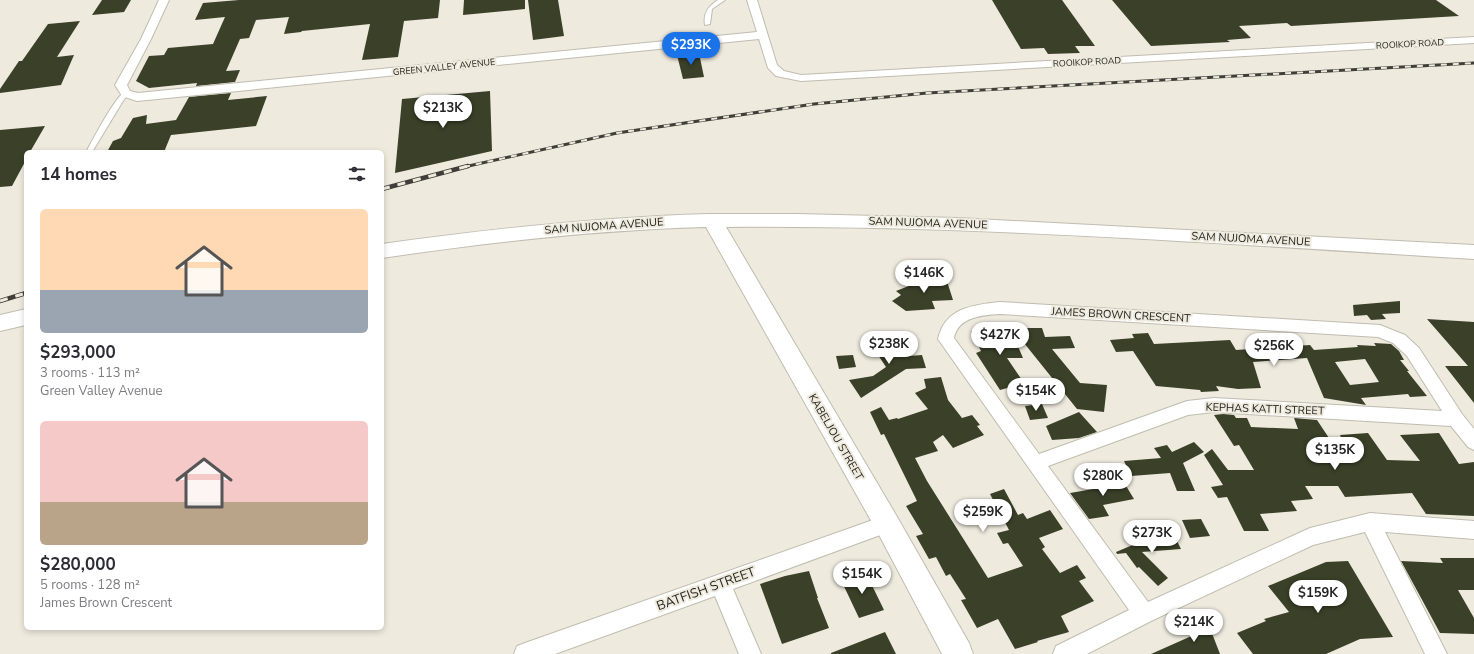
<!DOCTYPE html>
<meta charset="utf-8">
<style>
:root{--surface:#fff;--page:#f7f7f7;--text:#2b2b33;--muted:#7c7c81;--accent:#1a73e8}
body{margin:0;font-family:"Nunito Sans",sans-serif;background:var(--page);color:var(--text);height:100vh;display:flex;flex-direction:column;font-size:15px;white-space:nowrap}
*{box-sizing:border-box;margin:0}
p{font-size:13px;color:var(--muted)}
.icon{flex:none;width:22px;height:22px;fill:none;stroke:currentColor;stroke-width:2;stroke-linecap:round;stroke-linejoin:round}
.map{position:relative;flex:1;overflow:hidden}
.side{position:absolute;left:24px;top:150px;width:360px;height:480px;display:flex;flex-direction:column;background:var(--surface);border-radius:6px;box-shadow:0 2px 6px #0003}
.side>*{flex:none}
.price{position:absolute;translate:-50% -34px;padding:0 9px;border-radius:14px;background:#fff;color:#222;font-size:13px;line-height:26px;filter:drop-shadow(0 1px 2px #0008)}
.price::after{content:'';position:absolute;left:50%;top:24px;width:12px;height:9px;margin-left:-6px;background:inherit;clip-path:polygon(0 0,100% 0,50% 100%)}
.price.on{background:var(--accent);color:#fff}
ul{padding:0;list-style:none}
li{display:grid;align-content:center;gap:8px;height:212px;padding:0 16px}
li span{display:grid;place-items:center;height:124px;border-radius:6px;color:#555}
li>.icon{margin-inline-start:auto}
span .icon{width:72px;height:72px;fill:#fffc;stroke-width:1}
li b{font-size:17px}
h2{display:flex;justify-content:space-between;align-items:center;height:48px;padding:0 16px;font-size:17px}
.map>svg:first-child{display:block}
</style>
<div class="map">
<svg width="1474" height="654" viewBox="0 0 1474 654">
<rect width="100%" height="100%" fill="#efeade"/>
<path fill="#3a4128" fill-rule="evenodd" d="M 102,0 L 131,0 L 124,12 L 92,15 Z
M 239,0 L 440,0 L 438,18 L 404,21 L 398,57 L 362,60 L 370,24 L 302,31 L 301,32 L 284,34 L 289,17 L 256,20 L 249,38 L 240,39 L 226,71 L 240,70 L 235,82 L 196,86 L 197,83 L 149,88 L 136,81 L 149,56 L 164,55 L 168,48 L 213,44 L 225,17 L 195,20 L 203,3 Z
M 464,0 L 525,0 L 525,9 L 463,15 Z
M 528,0 L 558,0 L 564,36 L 533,40 Z
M 992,0 L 1062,0 L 1095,46 L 1075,46 L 1080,53 L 1048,54 L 1044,48 L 1021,49 Z
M 1112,0 L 1436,0 L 1459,16 L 1291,26 L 1287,23 L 1239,26 L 1251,38 L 1227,40 L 1230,42 L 1151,46 Z
M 80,21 L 57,57 L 74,55 L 61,85 L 0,93 L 0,89 L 19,61 L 22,61 L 48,24 Z
M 699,53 L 704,77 L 683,79 L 677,55 Z
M 490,91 L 492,151 L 395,173 L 402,99 Z
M 231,93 L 228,100 L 267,96 L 256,126 L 171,135 L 164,152 L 107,152 L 113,141 L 121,138 L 133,118 L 147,115 L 146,124 L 176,120 L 189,97 Z
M 45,126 L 30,152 L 26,152 L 26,160 L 12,186 L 0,187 L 0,130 Z
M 945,275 L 953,300 L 932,301 L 935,309 L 906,311 L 892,301 L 901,295 L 896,291 L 934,276 Z
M 1400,301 L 1400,313 L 1382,314 L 1386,319 L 1371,320 L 1367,315 L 1354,316 L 1353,305 Z
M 1427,319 L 1474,322 L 1474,403 L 1445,366 L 1468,366 Z
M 1006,327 L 1010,328 L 1023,358 L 1007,358 L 1026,386 L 1015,392 L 1011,387 L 1000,390 L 976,353 L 981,351 L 971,331 Z
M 1012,328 L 1042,328 L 1045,337 L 1070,336 L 1075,348 L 1052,349 L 1080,383 L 1107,385 L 1104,412 L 1077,409 Z
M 1148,333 L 1154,344 L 1230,340 L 1236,350 L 1310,345 L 1314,350 L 1358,347 L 1357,345 L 1376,346 L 1374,343 L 1391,344 L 1399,351 L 1404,360 L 1400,360 L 1409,371 L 1407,371 L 1427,396 L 1410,397 L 1408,394 L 1361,398 L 1366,405 L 1324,398 L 1307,358 L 1253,362 L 1261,388 L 1238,389 L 1216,386 L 1219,391 L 1201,392 L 1200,390 L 1156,386 L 1133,351 L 1116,352 L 1110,340 L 1134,338 L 1132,334 ZM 1365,359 L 1379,382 L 1350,385 L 1335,362 Z
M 902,334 L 909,356 L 922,355 L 926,368 L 906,369 L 861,398 L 849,380 L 873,376 L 886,367 L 876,352 L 889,348 L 886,335 Z
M 853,355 L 856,367 L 839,369 L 836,356 Z
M 941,377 L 948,400 L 962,418 L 972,415 L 980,425 L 977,426 L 984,435 L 953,448 L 943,435 L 933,442 L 938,451 L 915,458 L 927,481 L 988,578 L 1023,566 L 1008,543 L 1003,544 L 997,533 L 1009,530 L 990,494 L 1004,489 L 1018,515 L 1023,513 L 1027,519 L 1050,510 L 1063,529 L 1039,538 L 1045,547 L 1042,549 L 1060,573 L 1077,565 L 1086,578 L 1079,581 L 1094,601 L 1061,616 L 1069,632 L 1037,641 L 1038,642 L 1015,649 L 998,619 L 977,628 L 961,600 L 966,599 L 950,574 L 946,576 L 936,557 L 929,559 L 916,536 L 923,534 L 906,506 L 917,501 L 884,434 L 881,435 L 870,412 L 881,407 L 889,420 L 897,418 L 898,419 L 928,409 L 915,393 L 926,388 L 924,379 Z
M 1042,404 L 1048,418 L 1030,420 L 1025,406 Z
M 1079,412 L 1097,432 L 1079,438 L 1052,440 L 1046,426 Z
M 1223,414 L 1234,415 L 1236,418 L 1247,418 L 1251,427 L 1298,429 L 1294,418 L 1317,420 L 1339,453 L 1346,449 L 1340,435 L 1368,433 L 1387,460 L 1420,461 L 1400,435 L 1439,433 L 1459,464 L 1474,462 L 1474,516 L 1426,514 L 1412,493 L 1345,497 L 1338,486 L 1305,486 L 1313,499 L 1291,501 L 1297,511 L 1260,514 L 1269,531 L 1244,531 L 1227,497 L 1218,498 L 1211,487 L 1223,485 L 1204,455 L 1212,449 L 1228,470 L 1254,470 L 1239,445 L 1234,446 L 1214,415 Z
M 1194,442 L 1204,452 L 1183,463 L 1195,491 L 1177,491 L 1170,473 L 1131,476 L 1124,461 L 1161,458 L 1154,448 L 1167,445 L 1172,452 Z
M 1117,471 L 1134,499 L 1103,505 L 1109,516 L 1089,519 L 1070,493 L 1111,486 L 1104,474 Z
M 1201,519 L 1210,536 L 1190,538 L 1182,520 Z
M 1172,531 L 1181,549 L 1142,552 L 1168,578 L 1158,586 L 1139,567 L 1137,568 L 1126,553 L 1117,554 L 1116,552 L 1154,536 L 1152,533 Z
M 1440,558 L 1474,558 L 1474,590 L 1458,590 L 1474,618 L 1474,634 L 1440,633 L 1401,561 L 1443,563 Z
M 1348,561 L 1393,637 L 1360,639 L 1326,654 L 1253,654 L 1237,633 L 1266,621 L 1264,619 L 1289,612 L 1268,586 L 1326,562 Z
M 809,571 L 818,598 L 817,598 L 829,628 L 782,644 L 760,584 L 785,576 Z
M 865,571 L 884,610 L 859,618 L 841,580 Z
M 1192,623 L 1208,623 L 1220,654 L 1151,654 L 1196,634 Z
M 885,632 L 896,654 L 831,654 L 831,653 Z"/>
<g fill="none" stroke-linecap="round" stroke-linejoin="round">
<g stroke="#c0bcaf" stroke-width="2">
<path id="lane" d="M 718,0 L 725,0 L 712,9 L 710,24 L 705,25 C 703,14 708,6 718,0 Z
M 126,91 L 129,93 L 123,101 L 92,152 L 86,152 C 93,140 115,96 126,91 Z"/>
</g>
<g stroke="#c0bcaf" stroke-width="2">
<path id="street" d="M 159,0 L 169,0 L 151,39 L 127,85 L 130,91 L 138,93 L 757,32 L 747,0 L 757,0 L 777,65 L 784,71 L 801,75 L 1474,37 L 1474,43 L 801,81 L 776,76 L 768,68 L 759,39 L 137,101 L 122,96 L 115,85 L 141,39 Z
M 1000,302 L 1380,325 L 1405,335 L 1419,348 L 1462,414 L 1474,429 L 1474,450 L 1468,447 L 1451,426 L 1214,412 L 1188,415 L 1048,466 L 1148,602 L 1310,528 L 1370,513 L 1474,521 L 1474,539 L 1385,532 L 1447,654 L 1425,654 L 1365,532 L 1313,545 L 1151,621 L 1087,654 L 1053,654 L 1056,646 L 1129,610 L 938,339 C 945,308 972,305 1000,302 ZM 1000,314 L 1378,337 L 1393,343 L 1407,356 L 1442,411 L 1214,398 L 1187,401 L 1039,454 L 954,338 C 958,317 982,315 1000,314 Z
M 887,515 L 894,518 L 897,524 L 894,530 L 733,589 L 761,654 L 739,654 L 715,596 L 555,654 L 514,654 L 517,646 L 525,643 Z"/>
</g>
<g stroke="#c0bcaf" stroke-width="2">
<path id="secondary" d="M 709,214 L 798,214 L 958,218 L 1474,245 L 1474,259 C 1225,244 975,225 726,227 L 896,515 L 969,643 L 973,654 L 942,654 L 878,533 L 706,227 C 597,230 490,242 382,258 L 382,244 C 491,229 599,217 709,214 Z
M 26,309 L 26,325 L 0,331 L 0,315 Z"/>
</g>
<use href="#lane" fill="#fff" fill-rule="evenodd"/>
<use href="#street" fill="#fff" fill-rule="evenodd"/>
<use href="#secondary" fill="#fff" fill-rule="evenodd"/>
<g stroke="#403e38" stroke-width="3">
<path id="rail-far1" d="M 464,167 L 617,133 L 814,104 L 927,93 L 1474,63"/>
</g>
<g stroke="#403e38" stroke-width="4.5">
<path id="rail" d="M 382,189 L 468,166
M 0,301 L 26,293"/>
</g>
<use href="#rail-far1" stroke="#efeade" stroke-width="2" stroke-dasharray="6" stroke-linecap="butt"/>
<use href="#rail" stroke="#efeade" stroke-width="3" stroke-dasharray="8" stroke-linecap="butt"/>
</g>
<g text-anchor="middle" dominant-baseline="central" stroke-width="4" stroke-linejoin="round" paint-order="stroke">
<g font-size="9" fill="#1d1c17" stroke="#efeade">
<text transform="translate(1410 44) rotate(-3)">ROOIKOP ROAD</text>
<text transform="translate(1087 62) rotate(-3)">ROOIKOP ROAD</text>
<text transform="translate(444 67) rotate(-6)">GREEN VALLEY AVENUE</text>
</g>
<g font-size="11" fill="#1d1c17" stroke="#efeade">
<text transform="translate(928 223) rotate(2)">SAM NUJOMA AVENUE</text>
<text transform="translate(604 226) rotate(-4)">SAM NUJOMA AVENUE</text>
<text transform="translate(1251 239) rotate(3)">SAM NUJOMA AVENUE</text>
<text transform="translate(1121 315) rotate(3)">JAMES BROWN CRESCENT</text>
<text transform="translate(1265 409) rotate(2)">KEPHAS KATTI STREET</text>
<text transform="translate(836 437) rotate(60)">KABELJOU STREET</text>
</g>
<g font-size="13" fill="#1d1c17" stroke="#efeade">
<text transform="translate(706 589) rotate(-20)">BATFISH STREET</text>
</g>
</g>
</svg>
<b class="price on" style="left:691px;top:66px">$293K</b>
<b class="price" style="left:443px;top:129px">$213K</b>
<b class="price" style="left:924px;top:294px">$146K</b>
<b class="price" style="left:1000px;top:356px">$427K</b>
<b class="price" style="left:889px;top:365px">$238K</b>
<b class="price" style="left:1274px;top:367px">$256K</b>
<b class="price" style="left:1036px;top:412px">$154K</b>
<b class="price" style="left:1335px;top:471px">$135K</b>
<b class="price" style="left:1103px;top:497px">$280K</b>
<b class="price" style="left:983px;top:533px">$259K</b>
<b class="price" style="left:1152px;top:554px">$273K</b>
<b class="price" style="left:862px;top:595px">$154K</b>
<b class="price" style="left:1318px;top:614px">$159K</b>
<b class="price" style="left:1194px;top:643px">$214K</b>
<section class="side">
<h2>14 homes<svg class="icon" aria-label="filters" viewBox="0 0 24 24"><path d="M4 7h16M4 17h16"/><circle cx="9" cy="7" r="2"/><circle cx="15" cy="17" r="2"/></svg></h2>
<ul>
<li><span style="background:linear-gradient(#ffd9b3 65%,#9aa5b1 0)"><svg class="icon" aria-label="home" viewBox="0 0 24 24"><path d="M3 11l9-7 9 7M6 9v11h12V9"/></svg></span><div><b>$293,000</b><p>3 rooms · 113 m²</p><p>Green Valley Avenue</p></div></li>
<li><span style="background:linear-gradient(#f6c9c9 65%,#b9a48a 0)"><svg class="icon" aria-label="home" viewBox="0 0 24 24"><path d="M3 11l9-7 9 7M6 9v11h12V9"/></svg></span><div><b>$280,000</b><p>5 rooms · 128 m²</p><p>James Brown Crescent</p></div></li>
</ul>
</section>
</div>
